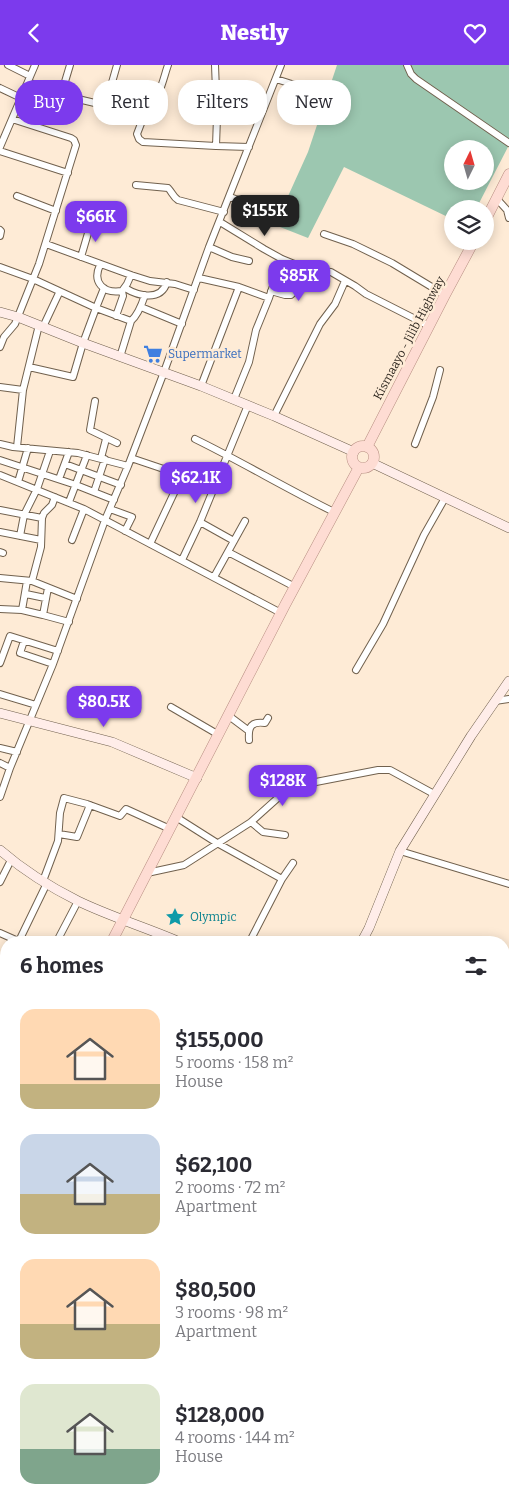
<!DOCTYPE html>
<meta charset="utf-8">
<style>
:root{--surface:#fff;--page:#f2f2f3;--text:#2b2b33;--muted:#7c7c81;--accent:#7c3aed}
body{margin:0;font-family:Bitter,serif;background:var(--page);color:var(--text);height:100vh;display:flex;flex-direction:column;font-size:19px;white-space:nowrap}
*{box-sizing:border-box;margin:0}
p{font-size:16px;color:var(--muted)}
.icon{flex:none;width:28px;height:28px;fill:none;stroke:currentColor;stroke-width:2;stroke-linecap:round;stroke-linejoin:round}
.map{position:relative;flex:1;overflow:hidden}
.side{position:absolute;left:0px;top:871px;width:510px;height:571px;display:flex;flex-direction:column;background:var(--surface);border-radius:20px 20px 0 0;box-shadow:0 2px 12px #0003}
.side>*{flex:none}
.guide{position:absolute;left:15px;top:15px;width:480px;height:45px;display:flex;gap:10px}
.needle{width:32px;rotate:5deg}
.tools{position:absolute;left:444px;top:75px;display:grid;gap:10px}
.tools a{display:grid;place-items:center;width:50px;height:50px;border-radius:50%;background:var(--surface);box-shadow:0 2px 12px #0003;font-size:25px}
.price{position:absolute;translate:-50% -42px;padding:0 11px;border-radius:10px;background:var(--accent);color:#fff;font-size:16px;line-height:32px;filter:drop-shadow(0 1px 2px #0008)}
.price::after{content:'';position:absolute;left:50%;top:30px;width:15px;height:11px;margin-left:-8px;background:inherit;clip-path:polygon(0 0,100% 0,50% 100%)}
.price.current{background:#222;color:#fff}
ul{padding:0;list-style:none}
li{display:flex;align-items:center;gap:15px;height:125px;padding:0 20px}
li span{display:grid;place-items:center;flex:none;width:140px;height:100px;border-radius:15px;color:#555}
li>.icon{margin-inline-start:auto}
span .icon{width:60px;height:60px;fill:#fffc;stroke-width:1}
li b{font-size:21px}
h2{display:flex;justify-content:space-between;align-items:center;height:60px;padding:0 20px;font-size:21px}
.pill{padding:0 18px;border-radius:20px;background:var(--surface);box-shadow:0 2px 12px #0003;font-size:18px;line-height:45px}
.pill.current{background:var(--accent);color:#fff}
header{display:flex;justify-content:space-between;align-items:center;height:65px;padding:0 20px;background:var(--accent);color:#fff;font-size:22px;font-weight:800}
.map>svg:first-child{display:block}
</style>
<header><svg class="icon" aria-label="back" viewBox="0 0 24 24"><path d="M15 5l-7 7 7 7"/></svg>Nestly<svg class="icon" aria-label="heart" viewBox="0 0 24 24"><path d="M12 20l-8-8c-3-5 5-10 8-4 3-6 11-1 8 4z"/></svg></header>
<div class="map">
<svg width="509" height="1442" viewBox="0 0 509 1442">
<rect width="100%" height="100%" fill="#feebd6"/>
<path fill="#9cc7b0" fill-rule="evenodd" d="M 337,0 L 509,0 L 509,80 L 476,144 L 452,144 L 452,154 L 344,102 L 308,173 L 275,160 L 308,87 ZM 452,84 L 485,84 L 485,116 L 452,116 Z"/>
<path fill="#73b4d1" d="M 509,1273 L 509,1442 L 454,1442 L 455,1436 L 504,1436 L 504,1282 Z"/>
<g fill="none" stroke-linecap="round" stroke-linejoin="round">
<g stroke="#71614e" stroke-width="8">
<path id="street" d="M 8,0 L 30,11
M 215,0 L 217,52 L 216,81 L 249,82
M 407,0 L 411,9 L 416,14 L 509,78
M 276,14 L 317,27
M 28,17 L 61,30 L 99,39 L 105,37 L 111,21 L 143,35 L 147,43 L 137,69 L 139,74 L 143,77 L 216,81
M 111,21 L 117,0
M 0,23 L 21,33
M 61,30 L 70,0
M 147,43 C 160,34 163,14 168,0
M 0,82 L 35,0
M 0,86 L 68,108
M 136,120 L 168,123 C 172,127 173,132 178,135 L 224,147
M 17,131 L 56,146
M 230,132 L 270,147
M 497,134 L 507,145 L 509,153
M 220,157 L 264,184 L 282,194 L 309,205 L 331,207 L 355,221 L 366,229 L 429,261
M 0,165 L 1,166 L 0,171
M 324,169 L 353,179 L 392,198 L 445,230
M 46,179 L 131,210 L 150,216 L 175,219 L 194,225
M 209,182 L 232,192 L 249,196
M 81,192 L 91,158
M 100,200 C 92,217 103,229 122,226 L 127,219 L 131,210
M 0,202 L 33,214 L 96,243 L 83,278 L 73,312 L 29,302
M 199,213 L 239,222 L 269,233
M 104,223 L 96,243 L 131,256 C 138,250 142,239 145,230
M 125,223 C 138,231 161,237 167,217
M 271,226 L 285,230 L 291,230 L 293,228 L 302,202
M 141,242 L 182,259
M 116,251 L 123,231 L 122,226
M 43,262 L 59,228
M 0,282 L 4,272 L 15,259 L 39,199 L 76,80 L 74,75 L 71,73 L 12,54
M 120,292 L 131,256
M 201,321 C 214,288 226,255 239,222
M 0,322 L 23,325
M 234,334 L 249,297 L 256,265 L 269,233 L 282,194
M 95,336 L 90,365 L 117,378
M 274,351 L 320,259 L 335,239 L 345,216
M 195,374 C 242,397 287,424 334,447
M 0,379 L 13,382 L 78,388 L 128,401
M 415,379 L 433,332 L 440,305
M 17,382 L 23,325 L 39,260
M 101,393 L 106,374
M 131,393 L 214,421
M 0,395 L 76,420 L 114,435
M 65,399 L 121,420
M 0,410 L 84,444 L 281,548
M 59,414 L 69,387
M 18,417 L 28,383
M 94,427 L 105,394
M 69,437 L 87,390
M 110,444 L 132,452 L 125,466
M 0,445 L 42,453
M 200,457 L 234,476
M 0,467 L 41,475
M 20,471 L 24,450 L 37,424 L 50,386
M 72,475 L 84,444
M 150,479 L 182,411
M 0,487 L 3,488
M 228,487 L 295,522
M 182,495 L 200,457 L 248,340
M 214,512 L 245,456
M 0,513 L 32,516 L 77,534
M 32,516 L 41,482 L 42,453 L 44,448 L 52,440 L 55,432
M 48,523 L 43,550 L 69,557
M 26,529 L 45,533
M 0,544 L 22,545 L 43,550
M 22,545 L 27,516
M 24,576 L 20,588 L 53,599
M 0,598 L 10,571 L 58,586
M 356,605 L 383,559 L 424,470 L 445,433
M 0,629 L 36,640
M 495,636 L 509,634
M 171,642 L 219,670
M 229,651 L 249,666
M 249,675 C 248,662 251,656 265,658 L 268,653
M 0,683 L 17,687
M 0,698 L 10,703
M 0,732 L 10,703 L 53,599 L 105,455 L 128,401 L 164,307 L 209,182 L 281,0
M 176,752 L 217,778 L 282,814
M 251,757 L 263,767 L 285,770
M 59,769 L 77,772 L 90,740
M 400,786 L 509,819
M 147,808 L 184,800 L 251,757 L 290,722 L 378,705 L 390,705 L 434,729
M 43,816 L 58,776 L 60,748 L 64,733 L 87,739 L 120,751 L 126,744 L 170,764
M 0,817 L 11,795
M 0,868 L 18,876
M 18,878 L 47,818
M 56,878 L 78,836
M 249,878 L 282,814 L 293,798
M 0,922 L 6,909
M 0,971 L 6,956
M 0,982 L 6,985
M 0,1229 L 6,1225
M 0,1318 L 6,1317
M 0,1439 L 6,1435
M 339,1442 L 339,1436"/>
</g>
<g stroke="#71614e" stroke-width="10">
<path id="secondary" d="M 0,247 L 18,252 L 83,278 L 201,321 L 274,351 L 354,387
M 372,398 L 509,463
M 0,648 L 112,677 L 197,713
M 0,785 C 23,805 50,822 78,836 C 111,852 148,863 182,878
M 361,878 L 369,863 L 400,786 L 471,671 L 509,616
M 100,1436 L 101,1442"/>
</g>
<g stroke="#b78e82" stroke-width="11">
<path id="primary" d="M 485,156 L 509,109
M352 392a11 11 0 1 1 22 0a11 11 0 1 1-22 0Z
M 367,382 L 445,230 L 474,176
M 111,878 L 285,540 L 359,402
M 0,1090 L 6,1079"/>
</g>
<use href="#street" stroke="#fff" stroke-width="6"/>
<use href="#secondary" stroke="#ffede9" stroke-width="9"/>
<use href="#primary" stroke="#fedcd3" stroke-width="10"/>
</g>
<defs>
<g id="supermarket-bare" transform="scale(1.5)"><path d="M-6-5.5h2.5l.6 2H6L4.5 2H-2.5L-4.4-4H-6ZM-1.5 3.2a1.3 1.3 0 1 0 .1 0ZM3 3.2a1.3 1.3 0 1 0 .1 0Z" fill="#3f7fe0" stroke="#feebd6" stroke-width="2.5" paint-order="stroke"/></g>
<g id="sight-bare" transform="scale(1.5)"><path d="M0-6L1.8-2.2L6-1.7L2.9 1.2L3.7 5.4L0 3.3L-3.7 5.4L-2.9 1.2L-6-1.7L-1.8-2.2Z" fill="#0f9aa8" stroke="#feebd6" stroke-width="2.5" paint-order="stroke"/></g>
</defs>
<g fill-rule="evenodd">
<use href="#supermarket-bare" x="153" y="289"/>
<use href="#sight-bare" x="175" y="852"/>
</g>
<g text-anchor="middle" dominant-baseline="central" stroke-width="5" stroke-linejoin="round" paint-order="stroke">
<g font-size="12" fill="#322b23" stroke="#feebd6">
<text transform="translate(409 273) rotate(-62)">Kismaayo - Jilib Highway</text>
</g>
<g font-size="12" fill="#366cbe" stroke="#feebd6" text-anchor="start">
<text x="168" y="289">Supermarket</text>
</g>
<g font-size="12" fill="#0d838f" stroke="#feebd6" text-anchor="start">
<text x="190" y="852">Olympic</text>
</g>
</g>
</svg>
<div class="tools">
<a><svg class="needle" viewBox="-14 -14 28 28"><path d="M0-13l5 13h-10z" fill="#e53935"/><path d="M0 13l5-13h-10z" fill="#7c7c81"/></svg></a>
<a><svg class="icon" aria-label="layers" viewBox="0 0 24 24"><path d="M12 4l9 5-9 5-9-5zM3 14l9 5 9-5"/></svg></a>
</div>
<b class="price current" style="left:265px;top:172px">$155K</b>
<b class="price" style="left:96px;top:178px">$66K</b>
<b class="price" style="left:299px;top:237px">$85K</b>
<b class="price" style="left:196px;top:439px">$62.1K</b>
<b class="price" style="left:104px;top:663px">$80.5K</b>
<b class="price" style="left:283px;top:742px">$128K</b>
<div class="guide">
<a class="pill current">Buy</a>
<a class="pill">Rent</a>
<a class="pill">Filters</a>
<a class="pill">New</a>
</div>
<section class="side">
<h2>6 homes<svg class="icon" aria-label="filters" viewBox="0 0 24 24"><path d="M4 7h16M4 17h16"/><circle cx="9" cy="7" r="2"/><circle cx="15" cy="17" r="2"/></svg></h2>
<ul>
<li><span style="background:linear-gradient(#ffd9b3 75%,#c2b280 0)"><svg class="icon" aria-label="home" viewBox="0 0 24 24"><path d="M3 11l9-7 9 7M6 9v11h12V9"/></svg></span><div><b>$155,000</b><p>5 rooms · 158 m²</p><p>House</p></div></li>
<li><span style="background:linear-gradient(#c9d6e8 60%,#c2b280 0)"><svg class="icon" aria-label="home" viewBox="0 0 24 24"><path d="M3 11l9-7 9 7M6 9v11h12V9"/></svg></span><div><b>$62,100</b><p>2 rooms · 72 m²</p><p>Apartment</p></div></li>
<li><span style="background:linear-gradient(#ffd9b3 65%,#c2b280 0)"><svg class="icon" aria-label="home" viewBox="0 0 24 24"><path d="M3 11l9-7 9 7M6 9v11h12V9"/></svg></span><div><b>$80,500</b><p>3 rooms · 98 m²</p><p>Apartment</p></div></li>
<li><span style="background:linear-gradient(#dfe7d0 65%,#7fa58c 0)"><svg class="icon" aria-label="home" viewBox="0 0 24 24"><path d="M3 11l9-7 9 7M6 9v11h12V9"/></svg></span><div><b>$128,000</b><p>4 rooms · 144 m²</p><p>House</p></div></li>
</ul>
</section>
</div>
